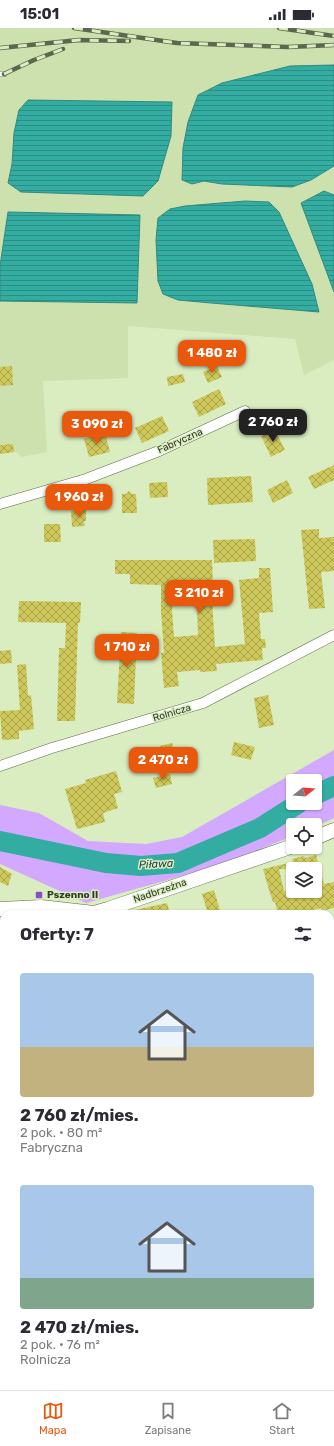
<!DOCTYPE html>
<html lang="pl">
<meta charset="utf-8">
<style>
:root{--surface:#fff;--page:#f7f7f7;--text:#2b2b33;--muted:#7c7c81;--line:#e1e1e2;--accent:#ea580c}
body{margin:0;font-family:Rubik,sans-serif;background:var(--page);color:var(--text);height:100vh;display:flex;flex-direction:column;font-size:15px;white-space:nowrap}
*{box-sizing:border-box;margin:0}
p{font-size:13px;color:var(--muted)}
.icon{flex:none;width:22px;height:22px;fill:none;stroke:currentColor;stroke-width:2;stroke-linecap:round;stroke-linejoin:round}
.map{position:relative;flex:1;overflow:hidden}
.panel{position:absolute;left:0px;top:882px;width:334px;height:480px;display:flex;flex-direction:column;background:var(--surface);border-radius:12px 12px 0 0;box-shadow:0 1px 3px #0004}
.panel>*{flex:none}
.needle{width:26px;rotate:73deg}
.controls{position:absolute;left:286px;top:746px;display:grid;gap:8px}
.controls a{display:grid;place-items:center;width:36px;height:36px;border-radius:4px;background:var(--surface);box-shadow:0 1px 3px #0004;font-size:20px}
.price{position:absolute;translate:-50% -34px;padding:0 9px;border-radius:8px;background:var(--accent);color:#fff;font-size:13px;line-height:26px;filter:drop-shadow(0 1px 2px #0008)}
.price::after{content:'';position:absolute;left:50%;top:24px;width:12px;height:9px;margin-left:-6px;background:inherit;clip-path:polygon(0 0,100% 0,50% 100%)}
.price.on{background:#222;color:#fff}
ul{padding:0;list-style:none}
li{display:grid;align-content:center;gap:8px;height:212px;padding:0 20px}
li span{display:grid;place-items:center;height:124px;border-radius:4px;color:#555}
li>.icon{margin-inline-start:auto}
span .icon{width:72px;height:72px;fill:#fffc;stroke-width:1}
li b{font-size:17px}
h2{display:flex;justify-content:space-between;align-items:center;height:48px;padding:0 20px;font-size:17px}
.status{display:flex;justify-content:space-between;align-items:center;height:28px;padding:0 20px;background:var(--surface);direction:ltr}
.status svg{height:11px;fill:currentColor}
.menu{display:flex;justify-content:space-around;align-items:center;height:56px;border-top:1px solid var(--line);background:var(--surface);font-size:11px;color:var(--muted)}
.menu a{display:grid;justify-items:center;gap:2px}
.menu .on{color:var(--accent)}
.map>svg:first-child{display:block}
</style>
<div class="status"><b>15:01</b><svg viewBox="0 0 49 12"><path d="M0 12V9h3v3zM5 12V6h3v6zM10 12V3h3v9zM15 12V0h3v12zM26 1h20v11H26zM47 4h2v5h-2z"/></svg></div>
<div class="map">
<svg width="334" height="1362" viewBox="0 0 334 1362">
<defs>
<pattern id="water-rules" width="6" height="5" patternUnits="userSpaceOnUse"><rect width="6" height="5" fill="#33aca1"/><path d="M0 2.5h6" fill="none" stroke="#2c8d83"/></pattern>
<pattern id="building-cross-hatch" width="8" height="8" patternUnits="userSpaceOnUse"><rect width="8" height="8" fill="#cec85a"/><path d="M0 0l8 8M0 8l8-8" fill="none" stroke="#a8a44b"/></pattern>
</defs>
<rect width="100%" height="100%" fill="#daedc1"/>
<path fill="#cce1ae" d="M 0,0 L 334,0 L 334,332 L 304,347 L 295,311 L 128,298 L 128,350 L 43,353 L 47,424 L 22,429 L 16,424 L 0,426 Z
M 105,1358 L 298,1358 L 298,1362 L 108,1362 Z"/>
<path fill="#d2a9fe" fill-rule="evenodd" d="M 334,722 L 334,790 L 315,799 L 315,797 L 293,797 L 293,808 L 217,838 L 86,875 L 0,836 L 0,777 L 39,785 L 88,813 L 146,816 L 182,809 ZM 293,753 L 315,753 L 315,775 L 293,775 Z
M 330,1135 L 334,1135 L 334,1326 L 330,1327 Z
M 118,1358 L 168,1358 L 171,1362 L 120,1362 Z"/>
<path fill="url(#water-rules)" stroke="#338a7d" d="M 334,37 L 334,138 L 311,152 L 292,159 L 222,156 L 204,153 L 192,156 L 182,152 L 183,120 L 188,94 L 198,67 L 222,55 L 290,38 Z
M 28,72 L 172,74 L 171,108 L 158,153 L 143,168 L 21,164 L 8,155 L 12,136 L 14,105 L 19,82 Z
M 324,163 L 334,167 L 334,264 L 301,175 Z
M 245,173 L 269,174 L 279,184 L 312,256 L 319,284 L 211,275 L 178,272 L 163,266 L 158,253 L 156,212 L 158,190 L 170,181 L 185,178 Z
M 8,184 L 140,187 L 137,275 L 0,273 L 0,238 Z"/>
<g fill="none" stroke-linecap="round" stroke-linejoin="round">
<path stroke="#33aca1" stroke-width="20" d="M 315,767 L 334,758
M 0,813 L 106,835 L 141,838 L 178,835 L 260,800 L 299,775"/>
</g>
<path fill="url(#building-cross-hatch)" fill-rule="evenodd" d="M 12,338 L 13,357 L 0,358 L 0,339 Z
M 217,338 L 222,349 L 208,355 L 203,344 Z
M 183,346 L 185,354 L 168,358 L 167,349 Z
M 219,361 L 226,376 L 199,389 L 192,374 Z
M 162,388 L 169,403 L 142,415 L 135,400 Z
M 275,402 L 285,422 L 271,429 L 261,408 Z
M 105,405 L 110,424 L 89,429 L 84,411 Z
M 13,416 L 14,424 L 0,426 L 0,417 Z
M 334,437 L 334,452 L 314,461 L 308,449 Z
M 251,448 L 253,474 L 208,477 L 207,450 Z
M 287,452 L 293,465 L 273,475 L 267,462 Z
M 167,454 L 168,469 L 150,470 L 149,455 Z
M 129,463 L 132,466 L 136,466 L 137,485 L 122,485 L 122,466 L 126,466 Z
M 86,482 L 86,493 L 84,493 L 85,498 L 72,499 L 71,483 Z
M 44,496 L 60,496 L 61,514 L 44,514 Z
M 319,501 L 319,510 L 334,509 L 334,543 L 321,544 L 325,580 L 309,581 L 301,502 Z
M 255,511 L 256,533 L 214,535 L 213,512 Z
M 115,532 L 212,532 L 213,556 L 211,556 L 215,619 L 245,616 L 239,552 L 259,550 L 259,540 L 270,540 L 273,584 L 259,585 L 261,611 L 265,611 L 266,620 L 262,620 L 263,632 L 216,636 L 217,643 L 200,644 L 200,642 L 177,644 L 179,658 L 164,660 L 161,625 L 164,625 L 161,583 L 161,557 L 130,556 L 130,546 L 115,546 ZM 173,557 L 196,557 L 198,607 L 174,609 L 172,582 Z
M 19,573 L 81,574 L 80,595 L 78,595 L 75,693 L 57,693 L 59,620 L 65,620 L 66,595 L 18,594 Z
M 121,604 L 137,605 L 134,676 L 117,675 Z
M 11,622 L 12,635 L 0,636 L 0,623 Z
M 26,636 L 28,668 L 31,667 L 34,701 L 19,703 L 19,711 L 2,712 L 0,683 L 20,682 L 17,637 Z
M 268,667 L 274,697 L 259,700 L 254,670 Z
M 234,714 L 255,719 L 251,732 L 231,727 Z
M 172,715 L 178,737 L 162,741 L 158,728 L 162,727 L 160,718 Z
M 116,743 L 122,764 L 114,766 L 118,780 L 103,785 L 105,794 L 77,801 L 65,761 L 86,755 L 85,752 Z
M 170,746 L 172,756 L 156,760 L 153,750 Z
M 316,827 L 324,856 L 334,854 L 334,880 L 322,883 L 321,880 L 296,886 L 278,886 L 275,874 L 273,874 L 269,862 L 263,841 L 293,834 L 292,831 L 304,828 L 305,830 ZM 279,841 L 315,841 L 315,858 L 316,863 L 284,863 Z
M 0,839 L 12,846 L 8,858 L 0,854 Z
M 214,862 L 221,886 L 208,886 L 202,866 Z
M 167,875 L 170,886 L 135,886 L 135,882 Z"/>
<g fill="none" stroke-linecap="round" stroke-linejoin="round">
<g stroke="#5e6d46" stroke-width="6">
<path id="lane" d="M 0,46 L 4,46"/>
</g>
<g stroke="#5e6d46" stroke-width="11">
<path id="street" d="M 0,476 L 86,451 L 159,423 L 245,383
M 0,738 L 52,720 L 203,675 L 334,607
M 0,1134 L 4,1135
M 0,1236 L 4,1231
M 310,1358 L 310,1362"/>
</g>
<g stroke="#5e6d46" stroke-width="15">
<path id="secondary" d="M 315,810 L 334,802
M 0,881 L 41,879 L 94,885 L 108,881 L 293,818"/>
</g>
<g stroke="#5e6d46" stroke-width="17">
<path id="primary" d="M 0,1211 L 4,1218
M 89,1358 L 92,1362"/>
</g>
<use href="#lane" stroke="#fff" stroke-width="5"/>
<use href="#street" stroke="#fff" stroke-width="10"/>
<use href="#secondary" stroke="#fff" stroke-width="14"/>
<use href="#primary" stroke="#fff" stroke-width="16"/>
<g stroke="#5d674f" stroke-width="4.5">
<path id="rail" d="M 74,0 L 177,15 L 288,19 L 334,17
M 279,0 L 334,8
M 0,20 L 79,12 L 129,13
M 4,46 L 34,32 L 63,21"/>
</g>
<use href="#rail" stroke="#daedc1" stroke-width="3" stroke-dasharray="9" stroke-linecap="butt"/>
</g>
<rect fill="#8d4ec4" stroke="#daedc1" stroke-width="1.5" x="35" y="863" width="8" height="8" rx="2"/>
<g text-anchor="middle" dominant-baseline="central" stroke-width="3" stroke-linejoin="round" paint-order="stroke">
<g font-size="10" fill="#343b2a" stroke="#daedc1">
<text transform="translate(180 413) rotate(-24)">Fabryczna</text>
<text transform="translate(172 685) rotate(-17)">Rolnicza</text>
<text transform="translate(160 863) rotate(-19)">Nadbrzeżna</text>
</g>
<g font-size="10" font-weight="bold" fill="#343b2a" stroke="#daedc1" text-anchor="start">
<text x="47" y="867">Pszenno II</text>
</g>
<g font-size="11" font-style="italic" fill="#27413e" stroke="#daedc1">
<text transform="translate(156 836) rotate(-3)">Piława</text>
</g>
</g>
</svg>
<div class="controls">
<a><svg class="needle" viewBox="-14 -14 28 28"><path d="M0-13l5 13h-10z" fill="#e53935"/><path d="M0 13l5-13h-10z" fill="#7c7c81"/></svg></a>
<a><svg class="icon" aria-label="locate" viewBox="0 0 24 24"><circle cx="12" cy="12" r="6"/><path d="M12 2v4M12 18v4M2 12h4M18 12h4"/></svg></a>
<a><svg class="icon" aria-label="layers" viewBox="0 0 24 24"><path d="M12 4l9 5-9 5-9-5zM3 14l9 5 9-5"/></svg></a>
</div>
<b class="price" style="left:212px;top:346px">1 480 zł</b>
<b class="price on" style="left:273px;top:415px">2 760 zł</b>
<b class="price" style="left:97px;top:417px">3 090 zł</b>
<b class="price" style="left:79px;top:490px">1 960 zł</b>
<b class="price" style="left:199px;top:586px">3 210 zł</b>
<b class="price" style="left:127px;top:640px">1 710 zł</b>
<b class="price" style="left:163px;top:753px">2 470 zł</b>
<section class="panel">
<h2>Oferty: 7<svg class="icon" aria-label="filters" viewBox="0 0 24 24"><path d="M4 7h16M4 17h16"/><circle cx="9" cy="7" r="2"/><circle cx="15" cy="17" r="2"/></svg></h2>
<ul>
<li><span style="background:linear-gradient(#a9c7e8 60%,#c2b280 0)"><svg class="icon" aria-label="home" viewBox="0 0 24 24"><path d="M3 11l9-7 9 7M6 9v11h12V9"/></svg></span><div><b>2 760 zł/mies.</b><p>2 pok. · 80 m²</p><p>Fabryczna</p></div></li>
<li><span style="background:linear-gradient(#a9c7e8 75%,#7fa58c 0)"><svg class="icon" aria-label="home" viewBox="0 0 24 24"><path d="M3 11l9-7 9 7M6 9v11h12V9"/></svg></span><div><b>2 470 zł/mies.</b><p>2 pok. · 76 m²</p><p>Rolnicza</p></div></li>
</ul>
</section>
</div>
<nav class="menu">
<a class="on"><svg class="icon" aria-label="map" viewBox="0 0 24 24"><path d="M3 6l6-2 6 2 6-2v14l-6 2-6-2-6 2zM9 4v14M15 6v14"/></svg>Mapa</a>
<a><svg class="icon" aria-label="saved" viewBox="0 0 24 24"><path d="M7 4h10v16l-5-4-5 4z"/></svg>Zapisane</a>
<a><svg class="icon" aria-label="home" viewBox="0 0 24 24"><path d="M3 11l9-7 9 7M6 9v11h12V9"/></svg>Start</a>
</nav>
